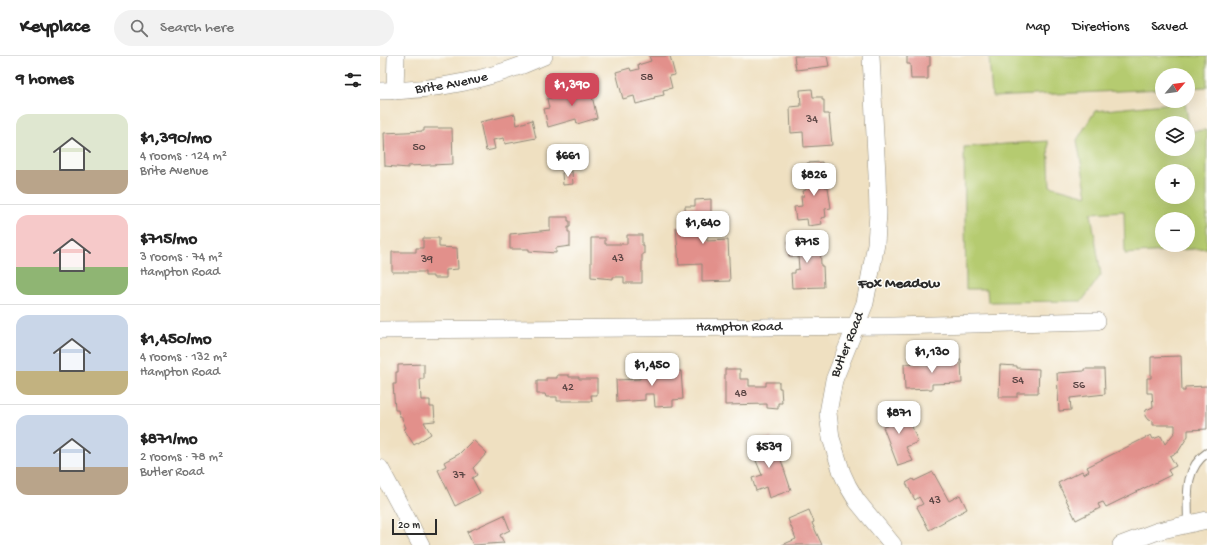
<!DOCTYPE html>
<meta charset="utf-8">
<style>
:root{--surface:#fff;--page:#f2f2f2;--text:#222;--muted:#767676;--line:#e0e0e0;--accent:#d1495b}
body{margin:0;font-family:"Gochi Hand",sans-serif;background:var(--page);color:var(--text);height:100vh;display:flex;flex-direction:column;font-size:15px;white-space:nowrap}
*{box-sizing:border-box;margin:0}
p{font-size:13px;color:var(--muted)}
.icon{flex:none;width:22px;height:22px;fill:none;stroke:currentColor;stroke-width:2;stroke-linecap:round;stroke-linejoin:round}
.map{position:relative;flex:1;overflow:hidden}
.details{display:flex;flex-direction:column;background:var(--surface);width:380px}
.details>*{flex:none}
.needle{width:26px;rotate:61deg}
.tools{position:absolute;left:775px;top:12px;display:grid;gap:8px}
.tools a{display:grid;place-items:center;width:40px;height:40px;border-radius:50%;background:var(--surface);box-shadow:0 4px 16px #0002;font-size:20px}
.scale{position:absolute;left:12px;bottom:10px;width:45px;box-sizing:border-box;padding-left:4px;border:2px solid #2b2b2b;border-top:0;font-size:11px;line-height:14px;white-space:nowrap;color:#2b2b2b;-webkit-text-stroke:3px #fdfcf7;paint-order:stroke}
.price{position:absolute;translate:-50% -34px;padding:0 9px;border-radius:8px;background:#fff;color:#222;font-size:13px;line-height:26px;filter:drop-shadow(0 1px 2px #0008)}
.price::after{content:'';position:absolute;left:50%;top:24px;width:12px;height:9px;margin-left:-6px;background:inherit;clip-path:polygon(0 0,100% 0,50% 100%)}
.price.on{background:var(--accent);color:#fff}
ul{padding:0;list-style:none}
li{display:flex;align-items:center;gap:12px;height:100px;padding:0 16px}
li+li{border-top:1px solid var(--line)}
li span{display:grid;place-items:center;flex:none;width:112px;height:80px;border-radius:12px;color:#555}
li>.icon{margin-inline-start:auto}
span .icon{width:48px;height:48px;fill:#fffc;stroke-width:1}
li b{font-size:17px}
h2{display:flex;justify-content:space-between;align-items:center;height:48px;padding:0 16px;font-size:17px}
header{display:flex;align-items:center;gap:24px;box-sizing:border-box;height:56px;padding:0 20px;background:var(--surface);border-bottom:1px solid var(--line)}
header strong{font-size:19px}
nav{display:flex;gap:22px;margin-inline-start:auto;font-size:14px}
.search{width:280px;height:36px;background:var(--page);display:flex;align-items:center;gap:10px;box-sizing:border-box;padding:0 14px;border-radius:22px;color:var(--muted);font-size:15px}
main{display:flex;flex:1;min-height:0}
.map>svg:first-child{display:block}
</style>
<header>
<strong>Keyplace</strong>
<div class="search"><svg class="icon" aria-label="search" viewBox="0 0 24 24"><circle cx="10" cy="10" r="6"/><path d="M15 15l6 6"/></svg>Search here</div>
<nav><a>Map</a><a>Directions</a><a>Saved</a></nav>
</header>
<main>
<section class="details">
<h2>9 homes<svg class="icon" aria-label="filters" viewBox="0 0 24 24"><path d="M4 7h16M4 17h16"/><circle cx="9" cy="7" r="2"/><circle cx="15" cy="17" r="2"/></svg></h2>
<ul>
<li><span style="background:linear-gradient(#dfe7d0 70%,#b9a48a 0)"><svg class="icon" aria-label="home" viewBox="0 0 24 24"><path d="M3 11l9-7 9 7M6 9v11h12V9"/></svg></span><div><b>$1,390/mo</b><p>4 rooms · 124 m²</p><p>Brite Avenue</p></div></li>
<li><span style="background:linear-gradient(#f6c9c9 65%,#8fb573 0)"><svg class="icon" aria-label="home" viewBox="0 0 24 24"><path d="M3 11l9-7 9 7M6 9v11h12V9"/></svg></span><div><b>$715/mo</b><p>3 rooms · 74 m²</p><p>Hampton Road</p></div></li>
<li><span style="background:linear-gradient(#c9d6e8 70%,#c2b280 0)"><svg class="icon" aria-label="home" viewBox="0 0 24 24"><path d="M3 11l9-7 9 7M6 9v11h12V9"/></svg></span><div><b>$1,450/mo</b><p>4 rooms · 132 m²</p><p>Hampton Road</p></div></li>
<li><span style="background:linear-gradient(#c9d6e8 65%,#b9a48a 0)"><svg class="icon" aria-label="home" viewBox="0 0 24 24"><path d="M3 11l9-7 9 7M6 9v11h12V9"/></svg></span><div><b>$871/mo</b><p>2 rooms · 78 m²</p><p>Butler Road</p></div></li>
</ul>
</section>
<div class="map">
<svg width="827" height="489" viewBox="0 0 827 489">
<rect width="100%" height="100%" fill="#fdfcf7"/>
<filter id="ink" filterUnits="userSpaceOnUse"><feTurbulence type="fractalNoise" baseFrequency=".025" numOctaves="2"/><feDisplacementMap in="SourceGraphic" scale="8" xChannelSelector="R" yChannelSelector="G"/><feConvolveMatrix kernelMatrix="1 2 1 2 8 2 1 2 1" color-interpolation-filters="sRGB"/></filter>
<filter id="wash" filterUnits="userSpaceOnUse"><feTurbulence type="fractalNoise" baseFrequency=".012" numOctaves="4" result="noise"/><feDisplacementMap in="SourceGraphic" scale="16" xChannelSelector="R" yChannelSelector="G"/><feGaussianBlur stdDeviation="0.9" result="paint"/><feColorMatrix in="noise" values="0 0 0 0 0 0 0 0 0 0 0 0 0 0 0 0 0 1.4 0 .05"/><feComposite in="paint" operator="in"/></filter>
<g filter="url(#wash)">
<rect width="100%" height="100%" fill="#efe0c1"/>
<path fill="#b5cb6f" stroke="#707b4d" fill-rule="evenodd" d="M 609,0 L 827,0 L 827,31 L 808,32 L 808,19 L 782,19 L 782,33 L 612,41 Z
M 805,46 L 810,75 L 827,74 L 827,192 L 745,198 L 744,155 L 711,157 L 721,219 L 702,245 L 608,246 L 607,233 L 586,233 L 584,91 L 668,85 L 670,130 L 707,140 L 697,84 L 715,55 ZM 782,67 L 808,67 L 808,93 L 782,93 ZM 782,115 L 808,115 L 808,141 L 782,141 ZM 782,163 L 808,163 L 808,189 L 782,189 Z"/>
<g id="blocks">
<path fill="#e2908b" d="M 269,0 L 290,0 L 295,19 L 289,20 L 292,32 L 283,34 L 284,39 L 274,41 L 275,43 L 256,48 L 254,40 L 243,43 L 236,16 L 250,12 L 251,15 L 259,13 L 258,9 L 271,5 Z
M 414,0 L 447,0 L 449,10 L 416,14 Z
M 527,0 L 550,0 L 550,10 L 548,10 L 548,23 L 531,23 L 530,8 L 527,8 Z
M 209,27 L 217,62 L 197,68 L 196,63 L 168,71 L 164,53 L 169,52 L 167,43 L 191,38 L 190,32 Z
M 432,33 L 433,41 L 442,41 L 442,44 L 444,44 L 444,58 L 449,58 L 452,89 L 424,91 L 423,76 L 411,77 L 410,51 L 421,50 L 420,34 Z
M 135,58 L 137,69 L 152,64 L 156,82 L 125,88 L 124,82 L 113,84 L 115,93 L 106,95 L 100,66 Z
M 44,72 L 72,72 L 73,108 L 28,110 L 28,112 L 5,110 L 4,77 L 44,75 Z
M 442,106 L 445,131 L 448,131 L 451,152 L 445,153 L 446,161 L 441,162 L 442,168 L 428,170 L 427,163 L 416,164 L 414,151 L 422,150 L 421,140 L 424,140 L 423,135 L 426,134 L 427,107 Z
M 192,115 L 193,128 L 183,129 L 182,117 Z
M 331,143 L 331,157 L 326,157 L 327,185 L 348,184 L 350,225 L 322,226 L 322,208 L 299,209 L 296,171 L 306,171 L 305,150 L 315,150 L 315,144 Z
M 170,161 L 188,161 L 188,165 L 190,165 L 190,171 L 188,171 L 188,176 L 190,176 L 190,190 L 176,192 L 176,197 L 149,195 L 149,193 L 130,193 L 130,178 L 170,174 Z
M 247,179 L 262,179 L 262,189 L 264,189 L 264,198 L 262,198 L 262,227 L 244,227 L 244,221 L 233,221 L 233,223 L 211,221 L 211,182 L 225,182 L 225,188 L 247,188 Z
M 43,182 L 59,182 L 59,191 L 77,192 L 78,213 L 66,214 L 66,222 L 53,222 L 53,220 L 45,220 L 45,216 L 12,216 L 12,196 L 36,196 L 36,192 L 43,192 Z
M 440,184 L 441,210 L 443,210 L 444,231 L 412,232 L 411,217 L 415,217 L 415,214 L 419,213 L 418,200 L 409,200 L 408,185 Z
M 801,300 L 802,335 L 805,335 L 805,331 L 827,330 L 827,373 L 808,374 L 808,380 L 798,396 L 790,400 L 796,410 L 788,414 L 791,419 L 726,451 L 723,446 L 718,448 L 720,452 L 696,464 L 678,427 L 702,415 L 704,418 L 709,415 L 707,411 L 771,379 L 773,383 L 781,380 L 785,388 L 795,376 L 795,369 L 773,369 L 773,365 L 768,364 L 765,360 L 766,354 L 773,351 L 772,337 L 767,337 L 767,322 L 771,322 L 771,301 Z
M 550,302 L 558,302 L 558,304 L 581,304 L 582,327 L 552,328 L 552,333 L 525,334 L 524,308 L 550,307 Z
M 44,308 L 44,323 L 40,323 L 41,344 L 50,344 L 50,351 L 54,351 L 55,365 L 44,366 L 51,378 L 34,389 L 24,373 L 26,372 L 21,360 L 19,360 L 18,354 L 15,354 L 13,328 L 16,328 L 16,316 L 18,316 L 18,309 Z
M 620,309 L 637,310 L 637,312 L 659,313 L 658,337 L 637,337 L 637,341 L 619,341 Z
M 277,310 L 284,310 L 284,313 L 288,313 L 288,316 L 301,315 L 303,343 L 293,344 L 293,350 L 275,351 L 274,338 L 265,338 L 265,344 L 237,346 L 236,324 L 260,323 L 260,317 L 273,316 L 273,313 L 278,313 Z
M 345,313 L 360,313 L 360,323 L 369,323 L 369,330 L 386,330 L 386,326 L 399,326 L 399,332 L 401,332 L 402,347 L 398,347 L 398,353 L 387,352 L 387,348 L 345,349 Z
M 704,313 L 724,313 L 725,338 L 690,342 L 691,354 L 679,355 L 677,317 L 704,315 Z
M 177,319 L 189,319 L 189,321 L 199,321 L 199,323 L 217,323 L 217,339 L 211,339 L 212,345 L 177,345 L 177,341 L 166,341 L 165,338 L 157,338 L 157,325 L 166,325 L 166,322 L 177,322 Z
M 518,351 L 524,365 L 529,363 L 538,386 L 526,391 L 533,405 L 518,410 L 503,371 L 507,370 L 502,357 Z
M 391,381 L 397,399 L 395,399 L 396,403 L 400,401 L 411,434 L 389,442 L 386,431 L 376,435 L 372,422 L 382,419 L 369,388 Z
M 93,384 L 107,397 L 93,412 L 97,419 L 92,422 L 100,437 L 75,450 L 58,414 L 66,410 L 64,406 L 79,398 Z
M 553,416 L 569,445 L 580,439 L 587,453 L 549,474 L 537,451 L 543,448 L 539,441 L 535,444 L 526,427 L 533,423 L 534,425 Z
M 429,454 L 434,466 L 432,467 L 442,489 L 402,489 L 416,483 L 408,463 Z
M 124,459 L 130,474 L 120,479 L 124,487 L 93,489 L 87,476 Z"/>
</g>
</g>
<g filter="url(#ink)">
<use href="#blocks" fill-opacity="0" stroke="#8d8676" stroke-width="1"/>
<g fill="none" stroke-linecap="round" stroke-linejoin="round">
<g stroke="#8d8676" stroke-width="10">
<path id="lane" d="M 808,468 C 808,443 803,413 827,397"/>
</g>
<g stroke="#8d8676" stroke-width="18">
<g id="street">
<path d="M 491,0 L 497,119 L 498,157 L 496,188 L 485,247 L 454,324 L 448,357 L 451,382 L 462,417 L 468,430 L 477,445 L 513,489"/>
<path id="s1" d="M 0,35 C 55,35 114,23 164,0"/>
<path d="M 15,35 L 16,0"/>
<path id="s2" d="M 0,274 L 513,270 L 717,265"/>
<path d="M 0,412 L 41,489"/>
<path d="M 741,489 L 778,475 L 827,464"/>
</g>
</g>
<use href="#lane" stroke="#fff" stroke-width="8"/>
<use href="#street" stroke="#fff" stroke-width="17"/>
</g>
</g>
<g text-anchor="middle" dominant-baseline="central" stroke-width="3" stroke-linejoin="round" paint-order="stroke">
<g font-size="12" fill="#594443">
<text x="267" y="22">58</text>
<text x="432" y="64">34</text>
<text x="39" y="92">50</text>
<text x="238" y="203">43</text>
<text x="47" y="204">39</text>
<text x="638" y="325">54</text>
<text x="699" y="330">56</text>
<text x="188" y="332">42</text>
<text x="361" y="338">48</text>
<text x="79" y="420">37</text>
<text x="555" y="445">43</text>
</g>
<g font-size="14" fill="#2b2b2b" stroke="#fdfcf7">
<text stroke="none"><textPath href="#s1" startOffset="72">Brite Avenue</textPath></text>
<text stroke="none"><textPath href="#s2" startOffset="359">Hampton Road</textPath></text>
<text transform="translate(468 289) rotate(-68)">Butler Road</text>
</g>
<g font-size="15" font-weight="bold" fill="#2b2b2b" stroke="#fdfcf7">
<text x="519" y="228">Fox Meadow</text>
</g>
</g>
</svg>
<div class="tools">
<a><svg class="needle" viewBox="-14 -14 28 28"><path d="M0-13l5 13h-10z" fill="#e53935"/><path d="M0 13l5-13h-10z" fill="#767676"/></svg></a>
<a><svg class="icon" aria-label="layers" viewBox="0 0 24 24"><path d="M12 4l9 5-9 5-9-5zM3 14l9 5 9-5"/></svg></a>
<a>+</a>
<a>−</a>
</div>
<div class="scale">20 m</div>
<b class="price on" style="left:192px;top:51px">$1,390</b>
<b class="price" style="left:188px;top:122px">$661</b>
<b class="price" style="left:434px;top:141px">$826</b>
<b class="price" style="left:323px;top:189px">$1,640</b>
<b class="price" style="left:427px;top:208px">$715</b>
<b class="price" style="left:552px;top:318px">$1,130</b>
<b class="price" style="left:272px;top:331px">$1,450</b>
<b class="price" style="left:519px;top:379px">$871</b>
<b class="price" style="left:389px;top:413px">$539</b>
</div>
</main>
